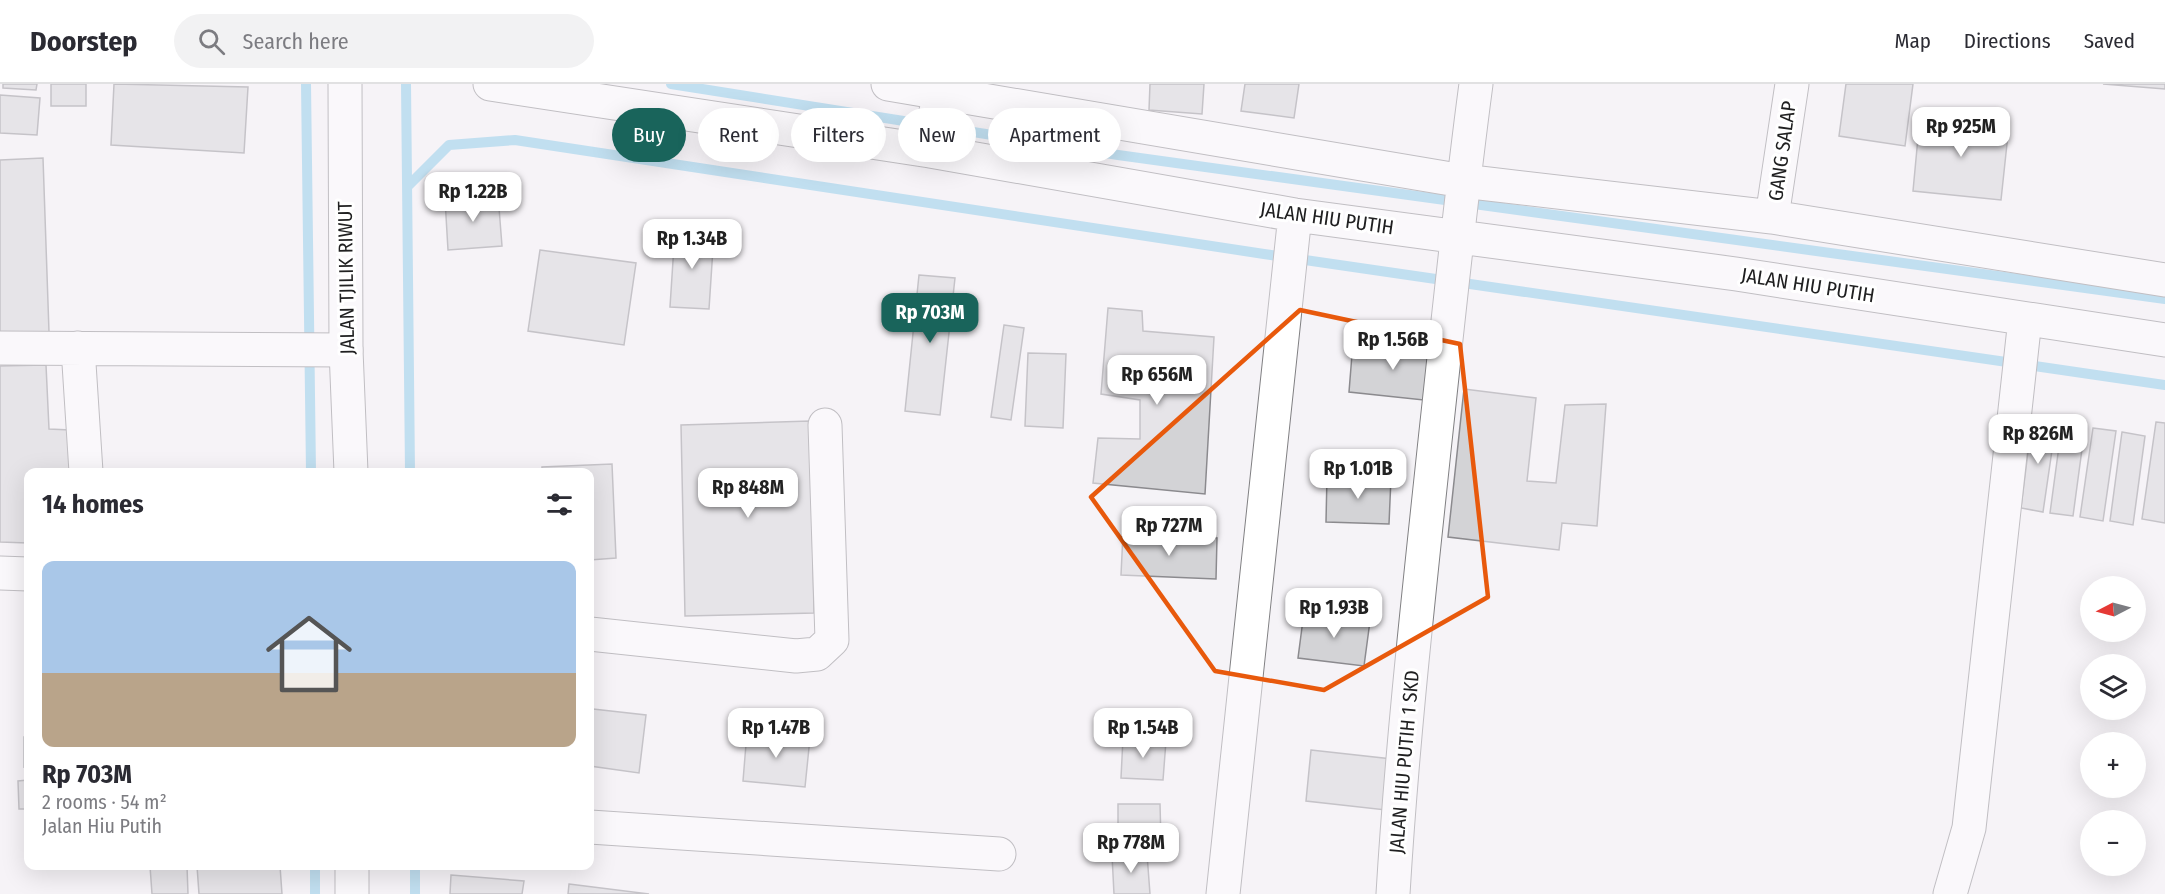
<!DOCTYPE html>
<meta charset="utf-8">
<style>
:root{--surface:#fff;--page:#f2f2f3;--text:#2b2b33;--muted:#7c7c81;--line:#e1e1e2;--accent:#19645b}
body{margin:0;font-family:"Fira Sans Condensed",sans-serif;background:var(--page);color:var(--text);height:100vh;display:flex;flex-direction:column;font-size:22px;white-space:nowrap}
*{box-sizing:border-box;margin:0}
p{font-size:20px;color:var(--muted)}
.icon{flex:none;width:33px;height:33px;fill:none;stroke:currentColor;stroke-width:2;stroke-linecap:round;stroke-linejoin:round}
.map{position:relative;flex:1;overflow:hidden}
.side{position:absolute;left:24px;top:384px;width:570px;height:402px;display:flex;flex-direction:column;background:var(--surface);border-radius:12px;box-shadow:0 6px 24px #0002}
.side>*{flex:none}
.banner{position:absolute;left:612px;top:24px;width:570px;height:54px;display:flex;gap:12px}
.needle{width:39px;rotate:264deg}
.buttons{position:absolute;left:2080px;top:492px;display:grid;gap:12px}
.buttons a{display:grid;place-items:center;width:66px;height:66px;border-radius:50%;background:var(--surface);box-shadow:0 6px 24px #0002;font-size:30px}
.price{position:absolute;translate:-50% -51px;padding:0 14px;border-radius:12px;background:#fff;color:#222;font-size:20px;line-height:39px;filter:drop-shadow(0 2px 3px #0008)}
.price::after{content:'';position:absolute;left:50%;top:36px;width:18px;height:14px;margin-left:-9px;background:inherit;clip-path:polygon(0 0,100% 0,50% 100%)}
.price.selected{background:var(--accent);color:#fff}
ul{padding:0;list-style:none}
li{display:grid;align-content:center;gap:12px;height:318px;padding:0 18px}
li+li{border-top:2px solid var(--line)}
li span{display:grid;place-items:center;height:186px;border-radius:12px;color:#555}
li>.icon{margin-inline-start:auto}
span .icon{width:108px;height:108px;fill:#fffc;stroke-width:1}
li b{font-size:26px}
h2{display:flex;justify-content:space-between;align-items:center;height:72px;padding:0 18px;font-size:26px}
.tag{padding:0 21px;border-radius:27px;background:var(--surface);box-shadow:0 6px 24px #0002;font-size:21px;line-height:54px}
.tag.selected{background:var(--accent);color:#fff}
header{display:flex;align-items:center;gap:36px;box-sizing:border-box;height:84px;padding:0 30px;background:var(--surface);border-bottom:2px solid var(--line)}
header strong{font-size:28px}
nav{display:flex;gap:33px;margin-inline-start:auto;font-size:21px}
.search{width:420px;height:54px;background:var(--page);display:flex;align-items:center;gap:15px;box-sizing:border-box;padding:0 21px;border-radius:33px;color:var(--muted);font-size:22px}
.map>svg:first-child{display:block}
</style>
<header>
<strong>Doorstep</strong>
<div class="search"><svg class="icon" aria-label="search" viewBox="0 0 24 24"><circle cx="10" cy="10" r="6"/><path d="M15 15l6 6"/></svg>Search here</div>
<nav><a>Map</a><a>Directions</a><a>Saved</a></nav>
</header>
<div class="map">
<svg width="2165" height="810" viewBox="0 0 2165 810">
<rect width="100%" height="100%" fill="#f5f3f7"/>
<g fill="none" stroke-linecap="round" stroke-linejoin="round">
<path stroke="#82c7e6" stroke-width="10" d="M 306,0 L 311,388
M 406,0 L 410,388
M 671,0 L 1118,71 L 2165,215
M 407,103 L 449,61 L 515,56 L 1264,170 L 2165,301
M 315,782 L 315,810
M 415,782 L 415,810"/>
</g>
<path fill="#d3d3d6" stroke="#8b8a8e" stroke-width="1.5" d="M 3,0 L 37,0 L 36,6 L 3,4 Z
M 51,0 L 86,0 L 86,22 L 51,22 Z
M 114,0 L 248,3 L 244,69 L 111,61 Z
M 1150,0 L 1204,0 L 1202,30 L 1149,26 Z
M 1245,0 L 1299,0 L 1294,34 L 1241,27 Z
M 1846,0 L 1913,0 L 1905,62 L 1839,52 Z
M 2103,0 L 2165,0 L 2165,5 Z
M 0,11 L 40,14 L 37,51 L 0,49 Z
M 1920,32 L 2009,41 L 2001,116 L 1913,107 Z
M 43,74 L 49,248 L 0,249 L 0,76 Z
M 498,111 L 502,162 L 448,166 L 445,115 Z
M 675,146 L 714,149 L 709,225 L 670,223 Z
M 540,166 L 636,179 L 624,261 L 528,247 Z
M 919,191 L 955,194 L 940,331 L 905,327 Z
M 1108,224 L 1142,227 L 1143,247 L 1214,253 L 1205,410 L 1093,399 L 1098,354 L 1140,355 L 1140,316 L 1101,310 Z
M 1004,241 L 1024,244 L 1011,336 L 991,333 Z
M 1353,258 L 1438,267 L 1433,317 L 1349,308 Z
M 1028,269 L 1066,270 L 1063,344 L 1025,342 Z
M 46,281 L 49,345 L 70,346 L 72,388 L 28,388 L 28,459 L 0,458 L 0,282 Z
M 1464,305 L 1536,314 L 1527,397 L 1556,399 L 1565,321 L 1606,320 L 1597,442 L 1562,439 L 1559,466 L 1448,453 Z
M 2032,336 L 2056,339 L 2043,428 L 2021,424 Z
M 810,337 L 814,529 L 685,532 L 681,341 Z
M 2156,338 L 2165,339 L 2165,439 L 2142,435 Z
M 2062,340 L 2085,343 L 2073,432 L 2050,429 Z
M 2093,344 L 2116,347 L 2103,437 L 2080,433 Z
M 2122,348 L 2145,352 L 2133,441 L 2110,437 Z
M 612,380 L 616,474 L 590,476 L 590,388 L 542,388 L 542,383 Z
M 1327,392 L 1391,394 L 1389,440 L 1326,438 Z
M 1123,450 L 1217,454 L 1216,495 L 1121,491 Z
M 1304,528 L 1370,537 L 1364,582 L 1298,574 Z
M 593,625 L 646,631 L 639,689 L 590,682 Z
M 747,648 L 810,654 L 805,703 L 743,697 Z
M 24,653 L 28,653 L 28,682 L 24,683 Z
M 1123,654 L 1166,657 L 1163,696 L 1121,694 Z
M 1311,666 L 1392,675 L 1386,726 L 1306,717 Z
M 28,696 L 28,725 L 19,725 L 18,697 Z
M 1118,720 L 1160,720 L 1161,757 L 1118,757 Z
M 1147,770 L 1150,810 L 1114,810 L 1112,771 Z
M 150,782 L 187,782 L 188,810 L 152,810 Z
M 197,782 L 280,782 L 282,810 L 199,810 Z
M 451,791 L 524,797 L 522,810 L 450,810 Z
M 569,800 L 649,810 L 568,810 Z"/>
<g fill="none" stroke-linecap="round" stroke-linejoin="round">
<g stroke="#818083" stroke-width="35">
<path id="minor" d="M 490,0 L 930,67 L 1295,131 L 1736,190 L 2165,256
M 888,0 L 1463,97 L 1772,133 L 2165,196
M 930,67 L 939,8
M 1772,133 L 1792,0
M 0,264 L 346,266
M 78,264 L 86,388
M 0,489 L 28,490
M 590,550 L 796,572 L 817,570 L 832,556 L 825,341
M 590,743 L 999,770
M 1223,810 L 1295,131
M 1393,810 C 1402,659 1419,508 1435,357 C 1448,238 1460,119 1476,0
M 1950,810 L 1969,744 L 2025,235"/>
</g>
<g stroke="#818083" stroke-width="35">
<path id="highway" d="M 345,0 L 346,266 L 351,388
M 352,782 L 352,810"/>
</g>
<use href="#minor" stroke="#fff" stroke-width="33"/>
<use href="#highway" stroke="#fff" stroke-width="33"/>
</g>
<path d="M0 0H2165V810H0ZM 1300,226 L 1460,260 L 1488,513 L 1324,606 L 1215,587 L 1091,413 Z" fill="#f5f3f7" fill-opacity=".55" fill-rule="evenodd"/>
<path fill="none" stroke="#e8590c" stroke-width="4.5" stroke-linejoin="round" d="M 1300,226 L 1460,260 L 1488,513 L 1324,606 L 1215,587 L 1091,413 Z"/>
<g text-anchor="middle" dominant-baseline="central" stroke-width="6" stroke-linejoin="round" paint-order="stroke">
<g font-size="20" fill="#202021" stroke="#fff">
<text transform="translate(1782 67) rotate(-82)">GANG SALAP</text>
<text transform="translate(1327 134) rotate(8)">JALAN HIU PUTIH</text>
<text transform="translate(346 194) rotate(-91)">JALAN TJILIK RIWUT</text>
<text transform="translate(1808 201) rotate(9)">JALAN HIU PUTIH</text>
<text transform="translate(1404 678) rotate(-85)">JALAN HIU PUTIH 1 SKD</text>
</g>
</g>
</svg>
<div class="buttons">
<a><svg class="needle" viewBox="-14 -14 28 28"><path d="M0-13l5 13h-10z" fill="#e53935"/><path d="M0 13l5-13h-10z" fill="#7c7c81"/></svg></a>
<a><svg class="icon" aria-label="layers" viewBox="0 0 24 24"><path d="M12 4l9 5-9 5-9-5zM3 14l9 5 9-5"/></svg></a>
<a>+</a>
<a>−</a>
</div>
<b class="price" style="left:1961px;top:74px">Rp 925M</b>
<b class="price" style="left:473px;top:139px">Rp 1.22B</b>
<b class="price" style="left:692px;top:186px">Rp 1.34B</b>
<b class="price selected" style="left:930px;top:260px">Rp 703M</b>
<b class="price" style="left:1393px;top:287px">Rp 1.56B</b>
<b class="price" style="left:1157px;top:322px">Rp 656M</b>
<b class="price" style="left:2038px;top:381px">Rp 826M</b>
<b class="price" style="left:1358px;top:416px">Rp 1.01B</b>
<b class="price" style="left:748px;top:435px">Rp 848M</b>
<b class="price" style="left:1169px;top:473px">Rp 727M</b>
<b class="price" style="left:1334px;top:555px">Rp 1.93B</b>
<b class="price" style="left:776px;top:675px">Rp 1.47B</b>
<b class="price" style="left:1143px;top:675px">Rp 1.54B</b>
<b class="price" style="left:1131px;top:790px">Rp 778M</b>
<div class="banner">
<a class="tag selected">Buy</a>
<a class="tag">Rent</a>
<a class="tag">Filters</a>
<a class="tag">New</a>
<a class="tag">Apartment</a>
</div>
<section class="side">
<h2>14 homes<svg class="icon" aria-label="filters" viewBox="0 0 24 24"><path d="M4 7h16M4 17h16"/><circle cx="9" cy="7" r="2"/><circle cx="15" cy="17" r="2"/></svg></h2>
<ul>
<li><span style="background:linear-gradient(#a9c7e8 60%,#b9a48a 0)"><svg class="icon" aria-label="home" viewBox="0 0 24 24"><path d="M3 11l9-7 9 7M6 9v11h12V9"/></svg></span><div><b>Rp 703M</b><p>2 rooms · 54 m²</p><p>Jalan Hiu Putih</p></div></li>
</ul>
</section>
</div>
